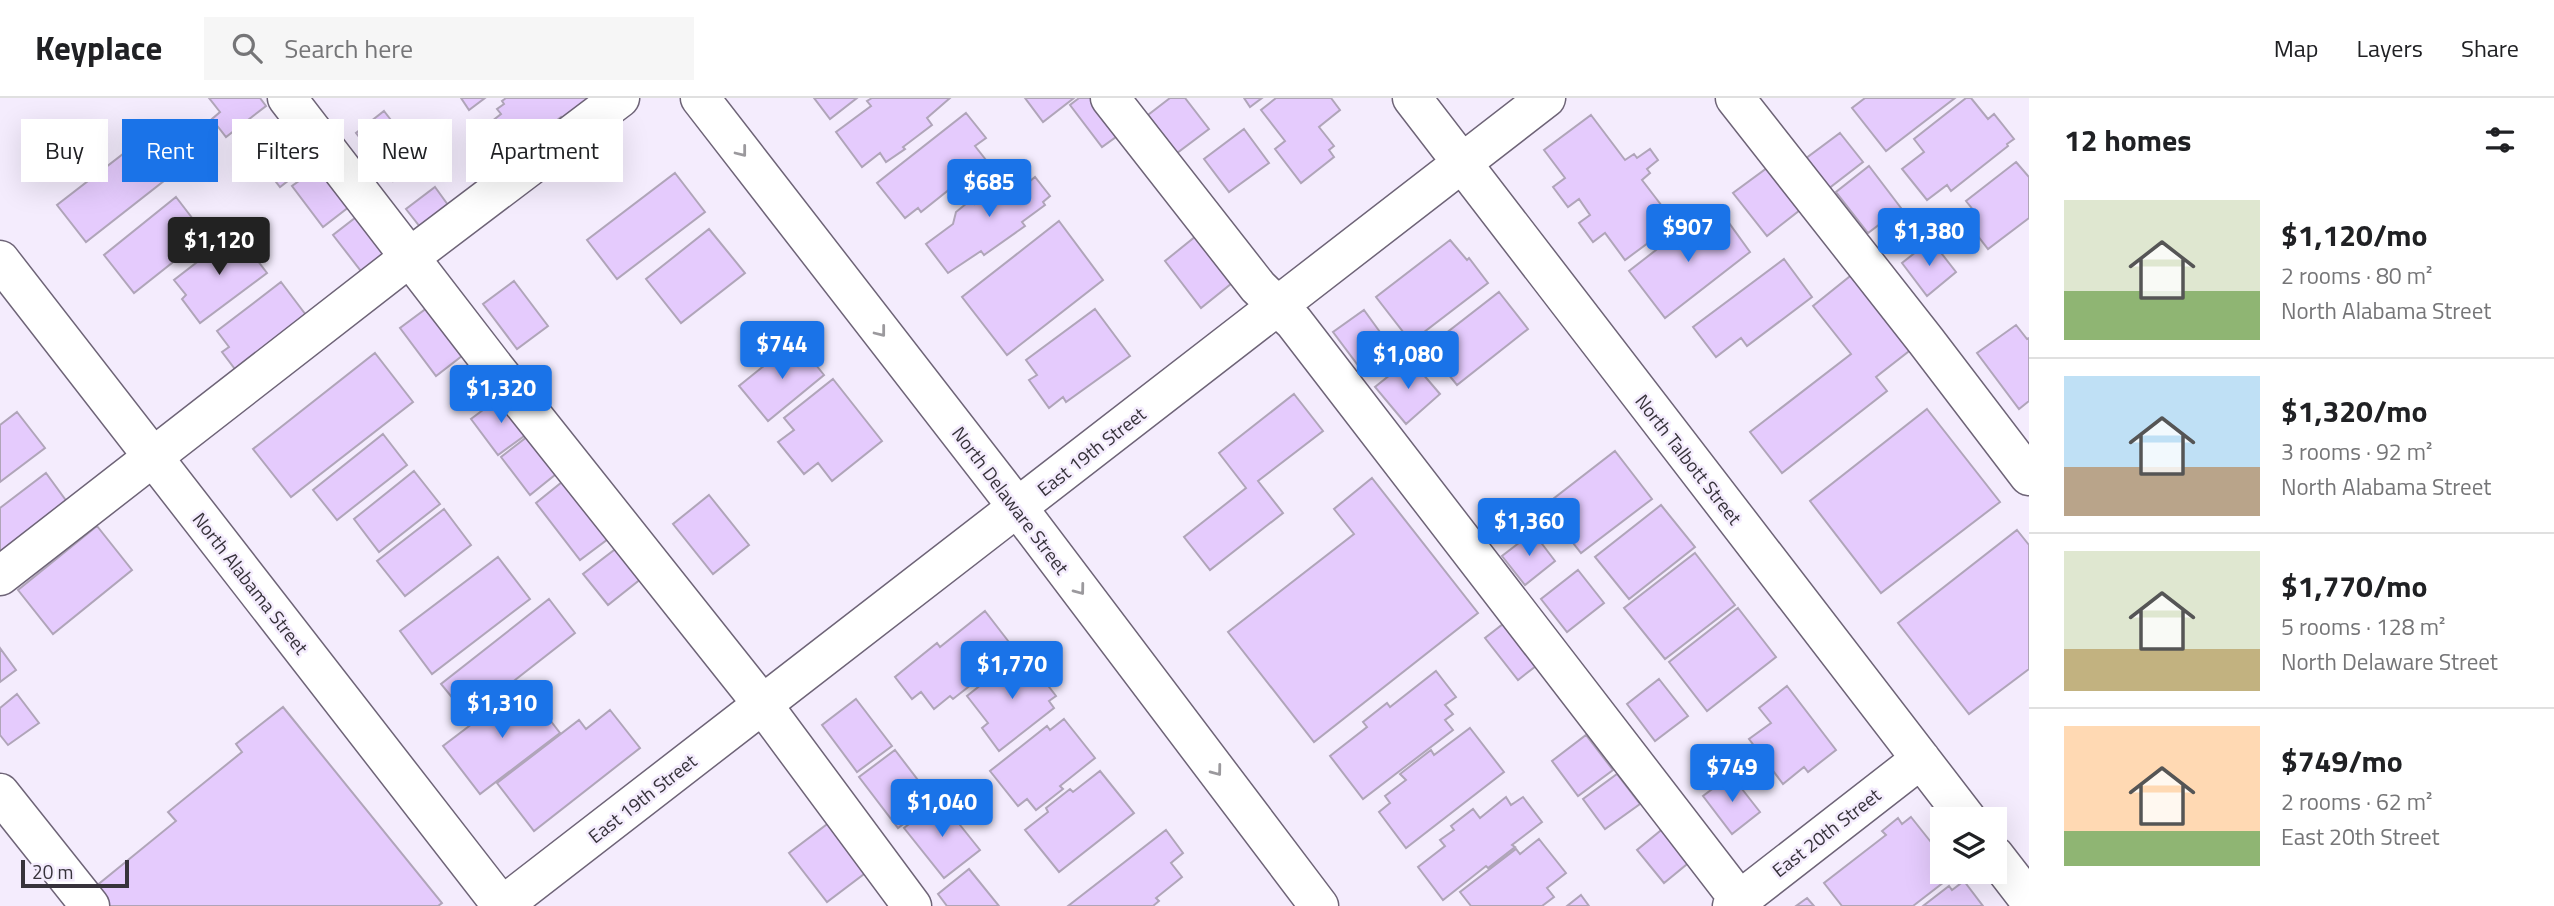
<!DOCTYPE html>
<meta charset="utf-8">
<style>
:root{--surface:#fff;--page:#f6f6f6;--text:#202124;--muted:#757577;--line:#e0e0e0;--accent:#1a73e8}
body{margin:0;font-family:"Titillium Web",sans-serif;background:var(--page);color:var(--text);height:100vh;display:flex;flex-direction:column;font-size:26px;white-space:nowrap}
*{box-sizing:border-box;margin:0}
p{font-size:23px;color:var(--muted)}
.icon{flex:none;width:38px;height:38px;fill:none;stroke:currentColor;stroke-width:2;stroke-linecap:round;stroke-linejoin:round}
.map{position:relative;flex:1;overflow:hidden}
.drawer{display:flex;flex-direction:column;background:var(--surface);width:525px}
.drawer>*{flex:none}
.hud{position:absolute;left:21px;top:21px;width:665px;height:63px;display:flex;gap:14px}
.fabs{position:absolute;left:1930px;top:709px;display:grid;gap:14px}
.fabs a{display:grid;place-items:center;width:77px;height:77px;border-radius:0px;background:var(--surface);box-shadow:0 7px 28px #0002;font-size:35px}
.scale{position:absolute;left:21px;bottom:18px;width:108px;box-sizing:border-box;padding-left:7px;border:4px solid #37333b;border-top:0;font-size:19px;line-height:24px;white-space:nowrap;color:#37333b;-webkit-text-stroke:5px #f4ecfd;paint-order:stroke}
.price{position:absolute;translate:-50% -60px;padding:0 16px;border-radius:7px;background:var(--accent);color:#fff;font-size:23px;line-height:46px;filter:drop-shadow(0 2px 4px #0008)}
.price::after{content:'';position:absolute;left:50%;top:42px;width:21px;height:16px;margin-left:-10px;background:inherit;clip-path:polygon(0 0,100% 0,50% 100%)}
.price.on{background:#222;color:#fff}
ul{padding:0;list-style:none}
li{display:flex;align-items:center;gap:21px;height:175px;padding:0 35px}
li+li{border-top:2px solid var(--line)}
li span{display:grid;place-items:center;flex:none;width:196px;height:140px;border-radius:0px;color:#555}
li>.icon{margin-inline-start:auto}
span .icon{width:84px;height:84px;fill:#fffc;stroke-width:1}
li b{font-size:30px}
h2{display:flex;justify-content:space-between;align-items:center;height:84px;padding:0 35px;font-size:30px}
.pill{padding:0 24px;border-radius:0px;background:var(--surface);box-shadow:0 7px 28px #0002;font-size:24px;line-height:63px}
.pill.on{background:var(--accent);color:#fff}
header{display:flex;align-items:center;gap:42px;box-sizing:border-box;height:98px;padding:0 35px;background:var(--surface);border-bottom:2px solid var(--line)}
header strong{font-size:33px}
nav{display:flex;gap:38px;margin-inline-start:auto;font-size:24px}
.search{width:490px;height:63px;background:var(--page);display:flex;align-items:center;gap:18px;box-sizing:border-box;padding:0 24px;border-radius:0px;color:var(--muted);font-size:26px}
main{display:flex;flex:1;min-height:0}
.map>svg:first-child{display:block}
</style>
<header>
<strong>Keyplace</strong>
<div class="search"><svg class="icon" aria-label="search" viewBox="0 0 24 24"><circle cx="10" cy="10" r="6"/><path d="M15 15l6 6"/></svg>Search here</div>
<nav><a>Map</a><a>Layers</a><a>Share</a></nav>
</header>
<main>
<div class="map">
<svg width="2029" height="808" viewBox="0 0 2029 808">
<rect width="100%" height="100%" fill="#f4ecfd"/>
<path fill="#e5cbfd" stroke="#b0a5b9" stroke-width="2" d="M 209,0 L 260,0 L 266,8 L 226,39 L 212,21 L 220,14 Z
M 461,0 L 485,0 L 469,12 Z
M 506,0 L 586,0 L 588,2 L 563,22 L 561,19 L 527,46 L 525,44 L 514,52 L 491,24 L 501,16 L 497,11 L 504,6 L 502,3 Z
M 814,0 L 857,0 L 830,21 Z
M 872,0 L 950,0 L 927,20 L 932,27 L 903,49 L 905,51 L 886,64 L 880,55 L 862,69 L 836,34 L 871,8 L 867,3 Z
M 1025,0 L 1074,0 L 1043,24 Z
M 1079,0 L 1103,0 L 1127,31 L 1102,49 L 1070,7 Z
M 1170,0 L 1185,0 L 1209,31 L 1177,55 L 1148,17 Z
M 1244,0 L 1262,0 L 1250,9 Z
M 1276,0 L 1331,0 L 1340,12 L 1319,29 L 1334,48 L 1329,52 L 1334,59 L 1301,85 L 1275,51 L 1285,43 L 1261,12 Z
M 1865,0 L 1955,0 L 1886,53 L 1852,10 Z
M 1966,0 L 1971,0 L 1988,21 L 1994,16 L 2014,41 L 2007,46 L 2008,48 L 1951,93 L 1947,87 L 1927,102 L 1902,71 L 1924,54 L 1914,41 Z
M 384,13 L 421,61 L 393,83 L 356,35 Z
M 966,15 L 986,40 L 975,48 L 986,62 L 921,114 L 918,110 L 905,120 L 877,85 Z
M 1591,17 L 1625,62 L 1634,56 L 1637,60 L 1650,51 L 1658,62 L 1647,71 L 1650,75 L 1642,82 L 1675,125 L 1625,162 L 1605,135 L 1593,144 L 1579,125 L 1590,117 L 1579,101 L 1568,109 L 1553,89 L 1565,80 L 1544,52 Z
M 279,23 L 311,65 L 280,89 L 248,48 Z
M 1244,31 L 1269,65 L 1229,94 L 1204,61 Z
M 1840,35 L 1863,64 L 1828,91 L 1805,61 Z
M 145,39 L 174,75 L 86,144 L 57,107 Z
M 2016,64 L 2029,79 L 2029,120 L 1988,151 L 1964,120 L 1974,113 L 1966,103 Z
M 324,65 L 354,105 L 323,129 L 292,88 Z
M 1017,66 L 1030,83 L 1035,79 L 1050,98 L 1043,104 L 1045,107 L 1022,124 L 1025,128 L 984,157 L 981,153 L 948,175 L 926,146 L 953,126 L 956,114 L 967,105 L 974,106 L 974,101 L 993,87 L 991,85 Z
M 1869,68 L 1901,110 L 1868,135 L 1836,94 Z
M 1767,70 L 1800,112 L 1767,138 L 1733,95 Z
M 675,75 L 705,114 L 617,181 L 587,142 Z
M 435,89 L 456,118 L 428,139 L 406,111 Z
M 176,99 L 206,138 L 134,195 L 104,157 Z
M 364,113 L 395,153 L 364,177 L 333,137 Z
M 1701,117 L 1716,135 L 1729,125 L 1750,154 L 1665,220 L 1629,173 Z
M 1059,123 L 1103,182 L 1007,257 L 962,199 Z
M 709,131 L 745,175 L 681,225 L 646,181 Z
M 236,134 L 267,175 L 200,225 L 182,201 L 186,197 L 174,182 Z
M 1201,134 L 1237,181 L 1201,210 L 1165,163 Z
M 1450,142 L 1467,162 L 1469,160 L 1488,185 L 1411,244 L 1376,199 Z
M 1931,142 L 1956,174 L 1927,198 L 1902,165 Z
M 1784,161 L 1812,199 L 1747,248 L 1741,240 L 1716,259 L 1693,229 Z
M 1854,175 L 1913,250 L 1876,279 L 1887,293 L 1782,375 L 1750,334 L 1851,256 L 1813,208 Z
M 514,183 L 548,228 L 517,251 L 483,206 Z
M 281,184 L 312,225 L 241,279 L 222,254 L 229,249 L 217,233 Z
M 1499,194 L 1528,231 L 1457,287 L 1427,250 Z
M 431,207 L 467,254 L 436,278 L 400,230 Z
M 1095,211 L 1130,258 L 1066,304 L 1063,299 L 1049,310 L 1029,282 L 1037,277 L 1026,262 Z
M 1364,212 L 1393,252 L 1363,274 L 1333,234 Z
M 2016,227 L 2027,241 L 2029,240 L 2029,303 L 2019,311 L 1977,255 Z
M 796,242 L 824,277 L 768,323 L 739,288 Z
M 375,255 L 413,304 L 291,399 L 253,351 Z
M 1410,261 L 1440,296 L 1406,326 L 1375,289 Z
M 833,281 L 882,343 L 832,383 L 818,365 L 804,376 L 778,344 L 794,332 L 784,320 Z
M 1294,296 L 1323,333 L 1258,383 L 1283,415 L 1210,472 L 1184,439 L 1246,390 L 1219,355 Z
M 503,297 L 531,333 L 498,357 L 471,321 Z
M 1927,311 L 2000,404 L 1881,495 L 1810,403 Z
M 17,314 L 45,350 L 0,384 L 0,327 Z
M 532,335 L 561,372 L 530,397 L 501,359 Z
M 383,336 L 407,367 L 337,422 L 313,392 Z
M 1615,353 L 1652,401 L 1581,455 L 1544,408 Z
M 414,373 L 440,406 L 379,454 L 354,421 Z
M 46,375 L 73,412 L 0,460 L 0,410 Z
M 567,380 L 612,438 L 580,462 L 536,405 Z
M 1372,380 L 1478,515 L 1314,644 L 1228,534 L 1354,436 L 1334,411 Z
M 709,397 L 749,447 L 713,476 L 673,426 Z
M 1661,407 L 1695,449 L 1629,501 L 1595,459 Z
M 444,411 L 471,447 L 405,498 L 377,463 Z
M 97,428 L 132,472 L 53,536 L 18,492 Z
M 2017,432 L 2029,447 L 2029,571 L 1969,616 L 1898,525 Z
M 1533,434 L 1555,463 L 1525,487 L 1502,458 Z
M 618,449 L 642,480 L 608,507 L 583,476 Z
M 1695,455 L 1735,507 L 1665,561 L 1624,510 Z
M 498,459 L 530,501 L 432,576 L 400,533 Z
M 1578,472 L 1604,505 L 1567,534 L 1541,501 Z
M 549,501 L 575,535 L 468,619 L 441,586 Z
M 1738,510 L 1776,559 L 1707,613 L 1669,564 Z
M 985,513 L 1012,548 L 969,582 L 972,586 L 953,601 L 950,598 L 934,611 L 921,594 L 912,601 L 895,579 L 937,545 L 940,549 Z
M 1512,519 L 1545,561 L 1518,582 L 1485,540 Z
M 0,550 L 16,572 L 0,584 Z
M 1016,559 L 1020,564 L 1026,559 L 1056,598 L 1049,603 L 1054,610 L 999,653 L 982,630 L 988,625 L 967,598 Z
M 1436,573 L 1456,599 L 1445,607 L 1453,616 L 1445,622 L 1453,632 L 1363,701 L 1330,658 L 1367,629 L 1363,624 L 1387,605 L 1390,609 Z
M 1659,581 L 1688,618 L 1655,643 L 1627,606 Z
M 523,587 L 560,635 L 480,696 L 443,648 Z
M 1787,588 L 1836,652 L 1808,674 L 1804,669 L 1783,686 L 1749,641 L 1771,625 L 1759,610 Z
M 17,596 L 39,625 L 8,647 L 0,637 L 0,610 Z
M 856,601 L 892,648 L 857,674 L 822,627 Z
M 283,609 L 442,805 L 438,808 L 110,808 L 95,789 L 176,723 L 168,714 L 242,654 L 236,646 Z
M 610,612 L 640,650 L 534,733 L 497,685 L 579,622 L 586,631 Z
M 1064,621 L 1095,660 L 1060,688 L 1063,691 L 1036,712 L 1027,701 L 1018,708 L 990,673 L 1047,628 L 1050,632 Z
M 1470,630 L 1504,674 L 1406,750 L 1379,714 L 1390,705 L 1385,698 L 1406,682 L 1400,676 L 1431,652 L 1434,657 Z
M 1586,637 L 1613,672 L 1578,698 L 1552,663 Z
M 895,652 L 934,703 L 898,730 L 859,679 Z
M 1100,673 L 1134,715 L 1059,774 L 1025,732 L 1048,714 L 1046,710 L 1070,691 L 1073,694 Z
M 1617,676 L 1640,706 L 1605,731 L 1583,701 Z
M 1731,677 L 1760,714 L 1732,736 L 1703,698 Z
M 1506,699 L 1511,707 L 1523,699 L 1542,724 L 1512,747 L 1515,749 L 1488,770 L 1486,768 L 1443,802 L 1418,769 L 1445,748 L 1440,742 L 1454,732 L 1451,728 L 1473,711 L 1480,720 Z
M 940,702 L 980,752 L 944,780 L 904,730 Z
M 1911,719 L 1942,758 L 1942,774 L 1947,774 L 1940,779 L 1944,784 L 1913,808 L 1842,808 L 1824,785 L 1886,737 L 1882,733 L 1898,720 L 1902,726 Z
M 830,724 L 868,773 L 827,804 L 789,755 Z
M 1665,729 L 1692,762 L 1664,785 L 1637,752 Z
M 1166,732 L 1183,755 L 1171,765 L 1182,779 L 1156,800 L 1159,803 L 1153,808 L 1068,808 Z
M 1539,741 L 1566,775 L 1547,790 L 1554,799 L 1542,808 L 1471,808 L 1460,794 L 1516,751 L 1520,756 Z
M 969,771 L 999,808 L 947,808 L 938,796 Z
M 1964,783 L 1983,808 L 1923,808 L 1949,788 L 1952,792 Z
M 1581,797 L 1589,808 L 1567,808 Z
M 1807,800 L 1814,808 L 1796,808 Z"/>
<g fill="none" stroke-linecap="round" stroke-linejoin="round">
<g stroke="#6e6477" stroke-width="41">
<path id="minor" d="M 287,0 L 495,270 L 763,607 L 912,808
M 1110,0 L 1258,189 L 1294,224 L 1744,808
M 1412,0 L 1967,721
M 1735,0 L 1926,243 L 2029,378
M 0,478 L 410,159 L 620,0
M 0,695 L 90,808
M 1995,758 L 2029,802
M 502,808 L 1546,0
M 1732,808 L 1921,661"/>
</g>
<g stroke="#6e6477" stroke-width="41">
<path id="major" d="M 700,0 L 1018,410 L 1319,808
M 0,162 L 502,808"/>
</g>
<use href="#minor" stroke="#fff" stroke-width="38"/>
<use href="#major" stroke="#fff" stroke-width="38"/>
</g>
<defs><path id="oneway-chevron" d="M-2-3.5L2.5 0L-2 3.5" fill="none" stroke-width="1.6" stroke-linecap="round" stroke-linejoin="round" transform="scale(1.75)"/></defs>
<g stroke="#9b999d">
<use href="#oneway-chevron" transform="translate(742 54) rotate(52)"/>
<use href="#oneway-chevron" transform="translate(881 234) rotate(52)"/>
<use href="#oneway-chevron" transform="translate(1080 492) rotate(53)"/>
<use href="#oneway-chevron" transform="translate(1217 673) rotate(53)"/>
</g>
<g text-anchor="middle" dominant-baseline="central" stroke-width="5" stroke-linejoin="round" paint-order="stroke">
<g font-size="19" fill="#37333b" stroke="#f4ecfd">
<text transform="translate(1091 353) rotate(-38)">East 19th Street</text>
<text transform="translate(1689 361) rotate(52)">North Talbott Street</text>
<text transform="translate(1011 402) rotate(53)">North Delaware Street</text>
<text transform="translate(251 485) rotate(52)">North Alabama Street</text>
<text transform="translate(642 700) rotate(-38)">East 19th Street</text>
<text transform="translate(1826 734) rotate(-38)">East 20th Street</text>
</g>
</g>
</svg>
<div class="fabs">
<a><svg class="icon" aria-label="layers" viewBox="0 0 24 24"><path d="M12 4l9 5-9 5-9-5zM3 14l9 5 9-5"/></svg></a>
</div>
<div class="scale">20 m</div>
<b class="price" style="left:989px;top:121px">$685</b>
<b class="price" style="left:1688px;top:166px">$907</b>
<b class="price" style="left:1929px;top:170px">$1,380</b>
<b class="price on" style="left:219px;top:179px">$1,120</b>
<b class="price" style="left:782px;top:283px">$744</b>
<b class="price" style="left:1408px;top:293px">$1,080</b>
<b class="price" style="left:501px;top:327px">$1,320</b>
<b class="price" style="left:1529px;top:460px">$1,360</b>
<b class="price" style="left:1012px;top:603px">$1,770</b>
<b class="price" style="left:502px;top:642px">$1,310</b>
<b class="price" style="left:1732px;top:706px">$749</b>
<b class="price" style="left:942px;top:741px">$1,040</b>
<div class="hud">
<a class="pill">Buy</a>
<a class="pill on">Rent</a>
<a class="pill">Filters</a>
<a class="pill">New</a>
<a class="pill">Apartment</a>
</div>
</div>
<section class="drawer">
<h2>12 homes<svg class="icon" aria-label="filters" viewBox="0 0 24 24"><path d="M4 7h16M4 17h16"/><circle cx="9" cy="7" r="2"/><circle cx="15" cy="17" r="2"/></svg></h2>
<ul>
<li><span style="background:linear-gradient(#dfe7d0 65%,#8fb573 0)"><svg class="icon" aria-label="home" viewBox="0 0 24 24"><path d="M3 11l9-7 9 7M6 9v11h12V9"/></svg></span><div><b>$1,120/mo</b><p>2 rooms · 80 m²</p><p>North Alabama Street</p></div></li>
<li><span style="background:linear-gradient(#bfe0f5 65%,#b9a48a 0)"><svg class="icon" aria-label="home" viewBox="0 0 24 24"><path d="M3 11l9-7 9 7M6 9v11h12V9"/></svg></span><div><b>$1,320/mo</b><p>3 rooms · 92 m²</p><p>North Alabama Street</p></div></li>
<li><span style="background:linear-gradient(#dfe7d0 70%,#c2b280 0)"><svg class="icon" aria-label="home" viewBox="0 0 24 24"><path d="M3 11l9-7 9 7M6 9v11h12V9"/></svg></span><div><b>$1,770/mo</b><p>5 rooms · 128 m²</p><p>North Delaware Street</p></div></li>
<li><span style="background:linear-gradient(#ffd9b3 75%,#8fb573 0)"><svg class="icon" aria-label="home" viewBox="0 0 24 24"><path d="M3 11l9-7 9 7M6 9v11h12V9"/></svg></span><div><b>$749/mo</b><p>2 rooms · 62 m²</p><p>East 20th Street</p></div></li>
</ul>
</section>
</main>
